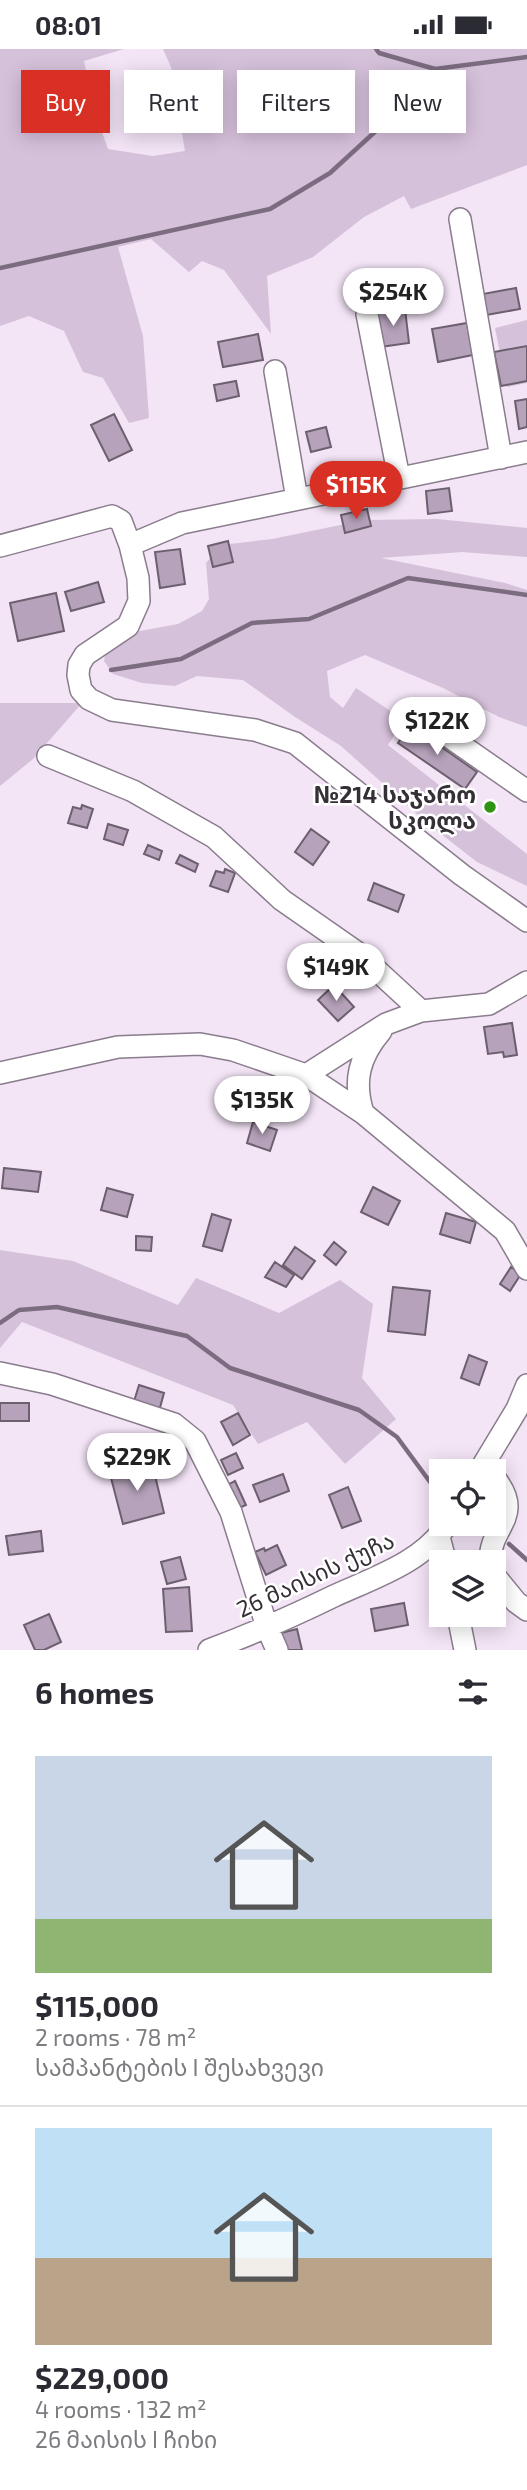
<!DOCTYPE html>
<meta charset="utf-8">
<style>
:root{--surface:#fff;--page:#f2f2f3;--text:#2b2b33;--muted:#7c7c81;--line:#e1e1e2;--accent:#d93025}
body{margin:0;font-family:"Exo 2","Noto Sans Georgian",sans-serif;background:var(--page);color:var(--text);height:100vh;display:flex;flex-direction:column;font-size:26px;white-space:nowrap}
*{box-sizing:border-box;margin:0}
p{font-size:23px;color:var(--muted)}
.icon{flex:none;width:38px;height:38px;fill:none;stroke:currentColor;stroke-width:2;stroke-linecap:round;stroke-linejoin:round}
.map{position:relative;height:1601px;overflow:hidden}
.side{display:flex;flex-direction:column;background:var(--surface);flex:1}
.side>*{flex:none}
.banner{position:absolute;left:21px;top:21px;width:486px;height:63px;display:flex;gap:14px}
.controls{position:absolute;left:429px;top:1410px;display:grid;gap:14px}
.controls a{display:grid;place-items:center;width:77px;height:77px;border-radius:0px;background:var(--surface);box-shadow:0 4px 18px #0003;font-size:35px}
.price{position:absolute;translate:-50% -60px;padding:0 16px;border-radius:24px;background:#fff;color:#222;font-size:23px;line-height:46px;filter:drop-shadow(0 2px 4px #0008)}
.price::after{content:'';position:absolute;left:50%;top:42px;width:21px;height:16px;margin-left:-10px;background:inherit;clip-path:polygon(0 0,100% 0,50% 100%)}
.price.on{background:var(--accent);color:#fff}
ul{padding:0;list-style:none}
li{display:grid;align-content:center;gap:14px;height:371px;padding:0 35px}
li+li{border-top:2px solid var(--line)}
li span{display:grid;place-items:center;height:217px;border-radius:0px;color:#555}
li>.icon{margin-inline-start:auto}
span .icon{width:126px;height:126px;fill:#fffc;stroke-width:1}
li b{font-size:30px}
h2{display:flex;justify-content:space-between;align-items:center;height:84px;padding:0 35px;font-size:30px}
.chip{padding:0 24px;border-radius:0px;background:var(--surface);box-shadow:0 4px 18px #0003;font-size:24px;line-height:63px}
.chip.on{background:var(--accent);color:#fff}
.status{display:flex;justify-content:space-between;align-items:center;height:49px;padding:0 35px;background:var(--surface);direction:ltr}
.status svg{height:19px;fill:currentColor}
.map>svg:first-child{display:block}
</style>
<div class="status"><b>08:01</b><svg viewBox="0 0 49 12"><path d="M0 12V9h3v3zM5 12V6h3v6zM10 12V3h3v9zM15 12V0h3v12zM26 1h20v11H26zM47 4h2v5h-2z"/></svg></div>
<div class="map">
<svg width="527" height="1601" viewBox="0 0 527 1601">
<rect width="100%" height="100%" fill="#f3e4f6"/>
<path fill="#d6c1db" d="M 0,0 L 124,0 L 84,12 L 94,61 L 108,100 L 153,107 L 185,102 L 171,18 L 163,0 L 527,0 L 527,116 L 411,160 L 404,147 L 364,168 L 313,208 L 267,227 L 271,285 L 224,221 L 202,212 L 189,223 L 151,190 L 118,198 L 143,287 L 149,369 L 129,374 L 103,329 L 83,323 L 64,282 L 29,267 L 0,277 Z
M 527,271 L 527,334 L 507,338 L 495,279 Z
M 437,470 L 527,479 L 527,508 L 462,503 L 381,509 L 505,534 L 527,541 L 527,678 L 499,668 L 443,639 L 365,606 L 327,622 L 330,648 L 343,659 L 356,639 L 404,671 L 388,696 L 527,805 L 527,837 L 477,813 L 427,774 L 341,697 L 295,668 L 243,631 L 197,627 L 175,637 L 142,634 L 113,625 L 104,612 L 108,593 L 140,582 L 178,575 L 202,562 L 209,550 L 206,514 L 221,496 L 272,490 L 365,471 Z
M 0,654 L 82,654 L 33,710 L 0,737 Z
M 0,1201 L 73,1212 L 178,1256 L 196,1229 L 279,1264 L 340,1231 L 373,1255 L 362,1329 L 396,1370 L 345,1415 L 307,1373 L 258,1395 L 233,1356 L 22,1273 L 0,1299 Z"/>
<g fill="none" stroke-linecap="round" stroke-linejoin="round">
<path stroke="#7c6c80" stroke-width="4.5" d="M 376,0 L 379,4 L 435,20 L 527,8
M 0,219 L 270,160 L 330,124 L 401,59 L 435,20
M 111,621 L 181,610 L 252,574 L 309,570 L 408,529 L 527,546
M 0,1274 L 19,1261 L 57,1258 L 187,1287 L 230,1319 L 359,1361 L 397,1388 L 433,1437 L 441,1444
M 509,1495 L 527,1511"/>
</g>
<path fill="#b6a2bb" stroke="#6c5f6e" stroke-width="2" d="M 516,239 L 520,260 L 486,266 L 483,245 Z
M 405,260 L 409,294 L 380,298 L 376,264 Z
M 467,274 L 473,306 L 438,313 L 432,280 Z
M 258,285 L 263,311 L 223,318 L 218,293 Z
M 527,297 L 527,332 L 501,337 L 494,303 Z
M 236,332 L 239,347 L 217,352 L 214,336 Z
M 527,350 L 527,378 L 519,380 L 515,352 Z
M 114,365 L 132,401 L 109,412 L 91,376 Z
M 326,378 L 331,398 L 311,403 L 306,383 Z
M 449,439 L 452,462 L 428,465 L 426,442 Z
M 367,460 L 371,477 L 345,484 L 341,466 Z
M 228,492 L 233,513 L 213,518 L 208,497 Z
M 180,500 L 185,535 L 160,539 L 155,503 Z
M 98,533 L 104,553 L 71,562 L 65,543 Z
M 56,544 L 64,582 L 18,592 L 10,554 Z
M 410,676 L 477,723 L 465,740 L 398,694 Z
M 82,756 L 93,760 L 87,779 L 68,774 L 73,758 L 81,760 Z
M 108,775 L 128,781 L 123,796 L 104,790 Z
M 311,780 L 329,793 L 313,816 L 295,803 Z
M 148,796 L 162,802 L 159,811 L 144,805 Z
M 180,806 L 198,815 L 195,823 L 176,814 Z
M 225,820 L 235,824 L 228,843 L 210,837 L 216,822 L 224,824 Z
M 374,834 L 404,846 L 398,863 L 368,851 Z
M 334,936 L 354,958 L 338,972 L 318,951 Z
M 512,974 L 517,1006 L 504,1008 L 503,1003 L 488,1005 L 484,978 Z
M 253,1073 L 277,1081 L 270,1102 L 247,1094 Z
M 4,1119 L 41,1123 L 38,1143 L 2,1139 Z
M 373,1138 L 400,1152 L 388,1176 L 361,1163 Z
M 107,1139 L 133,1146 L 127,1168 L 101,1161 Z
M 446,1164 L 476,1173 L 470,1194 L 440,1185 Z
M 212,1165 L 231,1171 L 222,1202 L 203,1197 Z
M 136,1187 L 152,1188 L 151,1202 L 136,1201 Z
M 334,1193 L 346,1203 L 336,1216 L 324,1206 Z
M 295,1198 L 315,1212 L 302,1230 L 283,1216 Z
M 275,1213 L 294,1226 L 286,1238 L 265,1228 Z
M 511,1218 L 521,1225 L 510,1242 L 500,1235 Z
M 393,1238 L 430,1242 L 425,1286 L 388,1282 Z
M 469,1306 L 487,1313 L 479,1336 L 461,1329 Z
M 139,1336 L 164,1344 L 158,1366 L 132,1359 Z
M 0,1354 L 29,1354 L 29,1372 L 0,1372 Z
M 238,1364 L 250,1386 L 233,1396 L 221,1373 Z
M 112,1401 L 130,1401 L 130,1420 L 111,1420 Z
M 236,1404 L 243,1419 L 228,1426 L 221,1411 Z
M 152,1414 L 164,1464 L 123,1475 L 110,1425 Z
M 283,1425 L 289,1442 L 260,1453 L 253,1436 Z
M 235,1432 L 246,1456 L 237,1460 L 226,1437 Z
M 348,1438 L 361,1472 L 342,1479 L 329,1446 Z
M 41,1482 L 43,1502 L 9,1506 L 6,1487 Z
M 277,1496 L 286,1516 L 266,1526 L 255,1503 L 264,1499 L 265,1502 Z
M 180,1508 L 186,1530 L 167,1535 L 161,1513 Z
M 189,1538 L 192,1582 L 166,1583 L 163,1540 Z
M 404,1554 L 408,1576 L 375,1582 L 371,1560 Z
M 49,1565 L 61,1593 L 44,1601 L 35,1601 L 24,1576 Z
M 297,1580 L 302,1601 L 285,1601 L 281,1584 Z"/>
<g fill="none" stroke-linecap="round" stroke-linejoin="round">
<g stroke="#897c8c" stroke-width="24">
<path id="minor" d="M 460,170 L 501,409
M 367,265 L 399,429
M 275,322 L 297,450
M 130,496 L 182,474 L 527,403
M 0,497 L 112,467 L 121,472 L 130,496 L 138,529 L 139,552 L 128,577 L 85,606 L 79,616 L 78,626 L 81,641 L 89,650 L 112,661 L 255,681 L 295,694 L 462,826 L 527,872
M 415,664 L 527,742
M 48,707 L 133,742 L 214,788 L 282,851 L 358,904 L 421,962
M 0,1024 L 118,998 L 200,995 L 233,1001 L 306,1026 L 363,1064 L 505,1182 L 527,1220
M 306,1026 L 386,975 L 421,962 L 489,955 L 527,933
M 363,1064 C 353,1032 359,1008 381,982
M 0,1324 L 52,1335 L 174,1375 L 195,1392 L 231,1463 L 267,1578 L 277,1601
M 479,1423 L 517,1360 L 527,1336
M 439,1488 L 446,1514
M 490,1514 C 489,1475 526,1469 494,1428
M 494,1526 L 516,1553 L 527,1561
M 458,1566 L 465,1601
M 209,1601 C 252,1585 293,1567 334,1547 C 373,1529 424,1513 447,1475"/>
</g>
<use href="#minor" stroke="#fff" stroke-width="21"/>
</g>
<circle fill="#309313" stroke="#fff" stroke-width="2.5" cx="490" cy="758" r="7"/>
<g text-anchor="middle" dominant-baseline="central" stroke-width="5" stroke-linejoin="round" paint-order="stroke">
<g font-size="23" font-weight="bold" fill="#352f36" stroke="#fff" text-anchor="end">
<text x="476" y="745">№214 საჯარო<tspan x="476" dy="26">სკოლა</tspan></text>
</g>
<g font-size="23" fill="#352f36" stroke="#fff">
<text transform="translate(315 1525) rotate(-25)">26 მაისის ქუჩა</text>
</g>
</g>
</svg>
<div class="controls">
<a><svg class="icon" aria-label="locate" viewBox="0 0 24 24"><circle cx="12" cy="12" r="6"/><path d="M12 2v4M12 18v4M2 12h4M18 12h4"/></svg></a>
<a><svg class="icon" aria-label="layers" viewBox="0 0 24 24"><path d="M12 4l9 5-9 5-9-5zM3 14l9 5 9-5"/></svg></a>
</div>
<b class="price" style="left:393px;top:279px">$254K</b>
<b class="price on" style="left:356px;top:472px">$115K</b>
<b class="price" style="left:437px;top:708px">$122K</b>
<b class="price" style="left:336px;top:954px">$149K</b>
<b class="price" style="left:262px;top:1087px">$135K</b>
<b class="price" style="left:137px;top:1444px">$229K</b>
<div class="banner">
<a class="chip on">Buy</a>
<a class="chip">Rent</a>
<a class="chip">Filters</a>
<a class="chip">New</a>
</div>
</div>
<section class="side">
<h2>6 homes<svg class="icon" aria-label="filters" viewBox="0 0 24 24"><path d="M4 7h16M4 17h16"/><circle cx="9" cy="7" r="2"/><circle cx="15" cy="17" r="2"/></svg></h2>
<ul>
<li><span style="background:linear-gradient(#c9d6e8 75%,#8fb573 0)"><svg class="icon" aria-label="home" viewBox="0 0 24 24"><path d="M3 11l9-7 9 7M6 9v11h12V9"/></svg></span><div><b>$115,000</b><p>2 rooms · 78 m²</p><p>სამპანტების I შესახვევი</p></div></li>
<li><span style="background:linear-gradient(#bfe0f5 60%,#b9a48a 0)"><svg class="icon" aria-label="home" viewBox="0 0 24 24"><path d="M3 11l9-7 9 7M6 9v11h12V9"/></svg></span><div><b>$229,000</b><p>4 rooms · 132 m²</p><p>26 მაისის I ჩიხი</p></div></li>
</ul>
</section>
